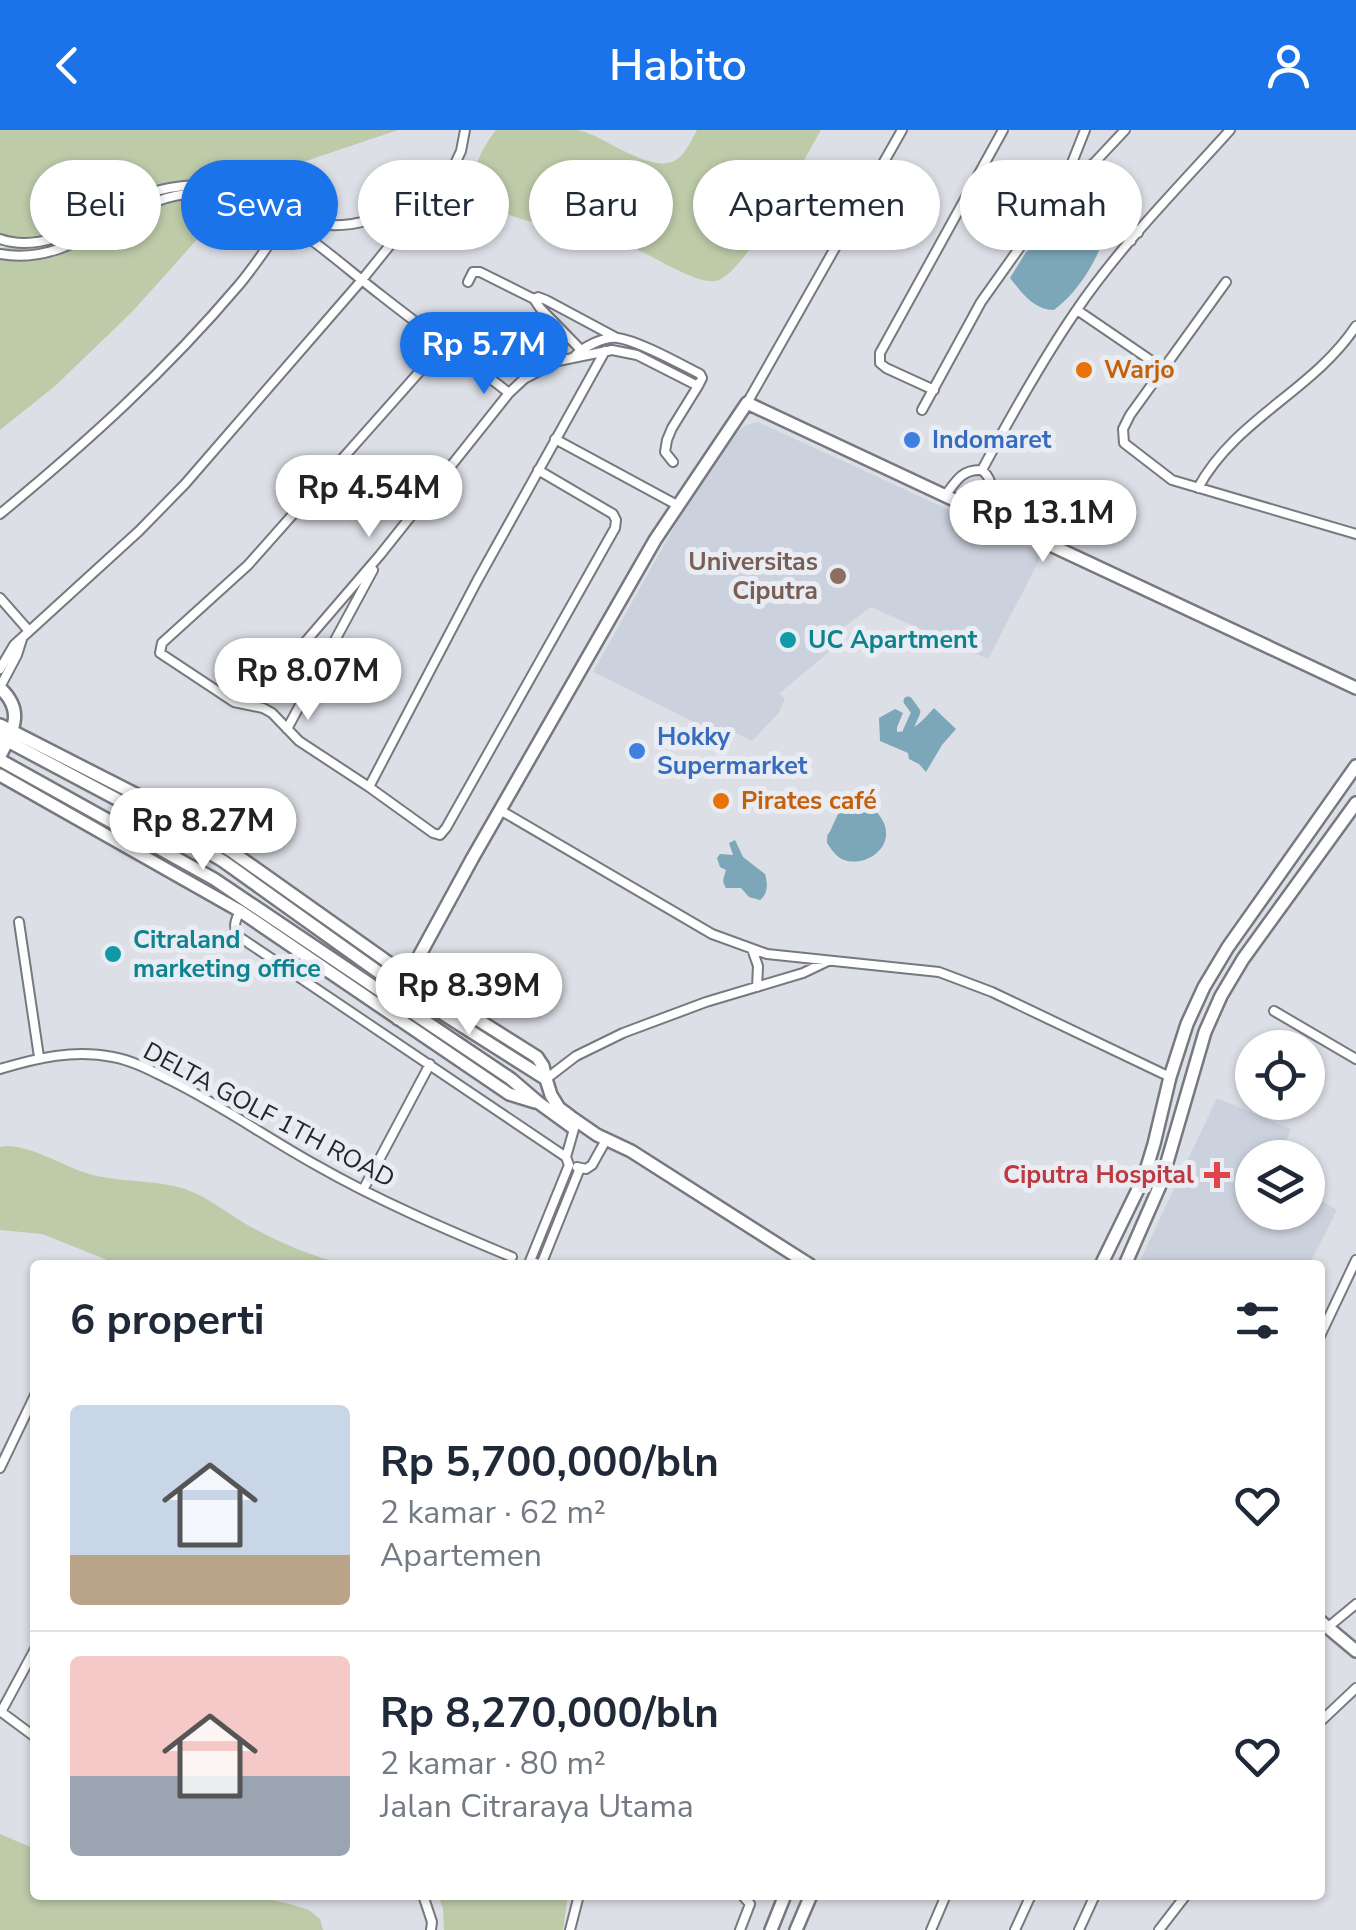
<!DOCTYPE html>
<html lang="id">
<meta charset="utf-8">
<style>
:root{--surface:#fff;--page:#f6f6f7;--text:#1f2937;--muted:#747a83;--line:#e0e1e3;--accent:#1a73e8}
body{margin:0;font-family:"Nunito Sans",sans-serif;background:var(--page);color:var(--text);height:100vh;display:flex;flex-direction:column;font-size:38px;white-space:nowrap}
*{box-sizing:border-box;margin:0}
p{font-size:32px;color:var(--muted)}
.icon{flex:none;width:55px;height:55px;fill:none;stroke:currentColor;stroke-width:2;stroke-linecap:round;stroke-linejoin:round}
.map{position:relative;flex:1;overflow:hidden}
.drawer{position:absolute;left:30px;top:1130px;width:1295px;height:640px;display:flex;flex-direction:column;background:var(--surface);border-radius:10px;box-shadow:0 2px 8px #0004}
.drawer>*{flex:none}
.guide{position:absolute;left:30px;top:30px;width:1298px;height:90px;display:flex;gap:20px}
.controls{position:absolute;left:1235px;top:900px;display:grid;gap:20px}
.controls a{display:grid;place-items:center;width:90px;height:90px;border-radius:50%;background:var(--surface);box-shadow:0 2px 8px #0004;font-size:50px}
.price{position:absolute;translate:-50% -85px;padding:0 22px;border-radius:35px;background:#fff;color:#222;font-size:32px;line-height:65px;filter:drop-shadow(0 2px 5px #0008)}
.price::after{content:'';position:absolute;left:50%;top:60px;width:30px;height:22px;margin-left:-15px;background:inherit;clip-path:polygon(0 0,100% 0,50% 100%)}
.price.on{background:var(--accent);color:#fff}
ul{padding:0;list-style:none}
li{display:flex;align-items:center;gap:30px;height:250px;padding:0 40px}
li+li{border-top:2px solid var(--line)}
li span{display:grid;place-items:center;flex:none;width:280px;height:200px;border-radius:10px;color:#555}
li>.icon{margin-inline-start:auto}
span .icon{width:120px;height:120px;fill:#fffc;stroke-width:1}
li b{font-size:42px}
h2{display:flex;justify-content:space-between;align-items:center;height:120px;padding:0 40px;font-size:42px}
.chip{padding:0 35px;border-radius:45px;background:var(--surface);box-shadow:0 2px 8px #0004;font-size:35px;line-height:90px}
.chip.on{background:var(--accent);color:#fff}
header{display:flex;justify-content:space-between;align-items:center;height:130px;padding:0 40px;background:var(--accent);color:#fff;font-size:45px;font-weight:600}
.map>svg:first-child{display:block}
</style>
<header><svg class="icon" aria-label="back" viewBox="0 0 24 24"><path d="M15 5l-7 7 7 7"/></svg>Habito<svg class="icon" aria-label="person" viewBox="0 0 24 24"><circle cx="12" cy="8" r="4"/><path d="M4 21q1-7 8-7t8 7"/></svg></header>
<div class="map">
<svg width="1356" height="1800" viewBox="0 0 1356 1800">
<rect width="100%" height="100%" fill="#dcdfe6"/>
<path fill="#cbd2de" d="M 758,292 L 1043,423 L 988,529 L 871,477 L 830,507 L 829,522 L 779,564 L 785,569 L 778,584 L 752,611 L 721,596 L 716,603 L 593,542 L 686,376 L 739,300 L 746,295 Z
M 1217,968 L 1291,999 L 1279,1027 L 1252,1028 L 1252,1082 L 1308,1082 L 1308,1062 L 1337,1080 L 1309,1135 L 1138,1135 Z"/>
<path fill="#bdcba9" d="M 0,0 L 398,0 L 282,39 L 246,59 L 227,76 L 132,182 L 55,256 L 0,300 L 0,125 L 7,114 L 5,106 L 0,103 Z
M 496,0 C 522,0 551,0 577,0 C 604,4 655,50 680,27 C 687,20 692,9 697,0 L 821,0 C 803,31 747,139 719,150 C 701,158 655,126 635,119 C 618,114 601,107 584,102 C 547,93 497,92 472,59 C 472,37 483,17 496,0 Z
M 5,1016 C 33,1016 59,1034 86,1043 C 118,1053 153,1049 185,1059 C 211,1068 230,1086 253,1098 C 282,1114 314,1127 347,1135 L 120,1135 L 42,1104 L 0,1100 L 0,1017 Z
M 0,1704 L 35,1719 L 35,1765 L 249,1765 L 290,1774 L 309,1780 L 320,1789 L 323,1800 L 0,1800 Z
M 438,1765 L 568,1765 L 563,1800 L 444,1800 L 443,1779 Z"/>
<path fill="#7ca7b8" d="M 1076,69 L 1086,79 L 1104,108 C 1095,134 1077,163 1054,180 C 1034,180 1022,163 1010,148 L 1026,122 L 1064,85 Z
M 934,578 L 956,599 L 942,615 L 926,642 L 919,634 L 909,629 L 908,623 L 880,611 L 879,588 L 895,579 L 903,583 L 897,597 L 897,602 C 914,602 923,590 934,578 Z
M 860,668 L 867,669 C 872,677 882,686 885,696 C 892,719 865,737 844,730 C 836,727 832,720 827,713 C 828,698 826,711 832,697 C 841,679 839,675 860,668 Z
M 735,710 L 743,727 L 765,744 C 768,754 768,764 760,770 L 749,767 L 741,758 L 726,758 C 721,751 724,748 726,740 L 720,737 L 717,728 L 720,724 L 733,725 L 729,713 Z"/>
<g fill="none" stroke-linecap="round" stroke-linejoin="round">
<path stroke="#7ca7b8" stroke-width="9" d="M 907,602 L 916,582 L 908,571"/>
<g stroke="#76797f" stroke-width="12">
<path id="street" d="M 1079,45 L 1138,103
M 1062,58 L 1094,33 L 1125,0
M 1094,60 L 1089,69 L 1131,111
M 0,109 C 52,127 104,80 150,63 C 164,58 180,56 195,55 C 235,51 267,78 303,90 C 347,105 388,85 427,66
M 0,124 C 60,135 103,93 155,72 C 243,37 319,118 382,166 C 424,199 467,230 509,263 L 524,249 L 558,231 L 612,220 L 637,225 L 698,256
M 468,152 L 473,142 L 480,142 L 534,169
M 1226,152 L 1130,285 L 1123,299 L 1124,313 L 1172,350 L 1356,404
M 1077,180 L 1162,238
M 445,213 L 248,435 L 162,513 L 160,523 L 234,572 L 263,578 L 272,583 L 299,611 L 369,657 L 433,703 L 440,705 L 446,698 L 615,398 L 616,390 L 613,384 L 538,340
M 584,223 L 540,178 L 534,169 L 538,167 L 546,170 L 615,207
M 574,227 C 583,217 604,206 618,208 C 639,211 680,234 700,244 L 702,248 L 698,256 L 672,298 L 667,310 L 665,322 L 673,332
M 934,260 L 886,238 L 880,233 L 880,223 L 1003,0
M 747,273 L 902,0
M 922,280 L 981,172 L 1062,58 L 1085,0
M 555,309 L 677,375
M 982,340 C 1011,286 1041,232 1076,181 C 1120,116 1177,59 1230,0
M 1198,358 C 1235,289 1314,260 1356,196
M 945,366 C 956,351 962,339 982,340 C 997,353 991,368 985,385
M 0,384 C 85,314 166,241 238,156 C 256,135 271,111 287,88
M 0,468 L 29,501
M 0,539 L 14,515 L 139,401 L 185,354 L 361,151 L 454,36 L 461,21 L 465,0
M 0,557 L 17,525 L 22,509
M 251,575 L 380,425 L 509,263
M 287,599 L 373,440
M 369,657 L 477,451 L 605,221
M 500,680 L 712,804 L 767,824 L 939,842 L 992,862 L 1170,947
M 240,781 C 235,791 233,796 238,806 L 566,1027
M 19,792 L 39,927
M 752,819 L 758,836 L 757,857
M 1274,881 L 1356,929
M 0,939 C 37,928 74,919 113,927 C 134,931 152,941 170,950 C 221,975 267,1008 316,1035 C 379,1071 445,1099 512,1127
M 546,949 L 576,926 L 623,903 L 706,872 L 803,843 L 826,832
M 577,1037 L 586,1039 L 592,1035 L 606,1010
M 363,1060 L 430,934
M 541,1135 L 530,1131 L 569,1035 L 566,1027 L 574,999
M 541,1135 L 580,1038
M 1320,1206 L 1356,1130
M 0,1338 L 35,1265
M 1327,1498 L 1356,1474
M 0,1581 L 35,1607
M 1,1582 L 35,1519
M 1320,1592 L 1356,1558
M 423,1765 L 432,1792 L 431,1800
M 570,1800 L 579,1765
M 740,1800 L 750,1774 L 742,1765
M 931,1800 L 946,1765
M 1015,1800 L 1031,1765
M 1079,1800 L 1095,1765
M 1159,1800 L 1186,1765"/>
</g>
<g stroke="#76797f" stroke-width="16">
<path id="secondary" d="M 0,558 C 25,581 13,600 0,626
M 0,595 L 147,670 L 231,721 L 399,840 L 537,927 L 543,936 L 546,949
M 0,607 L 139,681 L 223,731 L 388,849 L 546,949 L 551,965 L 559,978 L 571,987 L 597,1005 L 631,1021 L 810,1135
M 0,630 L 214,749 L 511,949 L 539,973 L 572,997
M 0,645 L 240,781 L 509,964 L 535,972
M 398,889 L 412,864 L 416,850 L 417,830 L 472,729 L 655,410 L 747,273 L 1356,558
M 1101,1135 L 1144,1047 L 1154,1014 L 1170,947 L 1187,894 L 1204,857 L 1228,817 L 1356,636
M 1125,1135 L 1161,1053 L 1205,902 L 1221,866 L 1243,829 L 1356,673
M 1320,1491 L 1356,1521
M 771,1800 L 785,1765
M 796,1800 L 811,1765"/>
</g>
<use href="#street" stroke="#fff" stroke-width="8"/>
<use href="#secondary" stroke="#fff" stroke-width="11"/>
</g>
<g fill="#e8710a" stroke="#e9ecf3" stroke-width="4">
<circle cx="1084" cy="240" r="10"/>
<circle cx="721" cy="671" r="10"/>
</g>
<g fill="#3f7fe0" stroke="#e9ecf3" stroke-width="4">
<circle cx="912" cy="310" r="10"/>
<circle cx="637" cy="621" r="10"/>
</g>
<circle fill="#8d6e63" stroke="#e9ecf3" stroke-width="4" cx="838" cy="446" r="10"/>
<g fill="#0f9aa8" stroke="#e9ecf3" stroke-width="4">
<circle cx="788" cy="510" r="10"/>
<circle cx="113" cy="824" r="10"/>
</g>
<path fill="#e0444e" stroke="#e9ecf3" stroke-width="4" d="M1212 1030h10v10h10v10h-10v10h-10v-10h-10v-10h10z"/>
<g text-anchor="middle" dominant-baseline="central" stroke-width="10" stroke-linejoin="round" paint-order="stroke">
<g font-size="25" font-weight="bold" fill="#c56008" stroke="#e9ecf3" text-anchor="start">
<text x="1104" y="240">Warjo</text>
<text x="741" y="671">Pirates café</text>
</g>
<g font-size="25" font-weight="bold" fill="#366cbe" stroke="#e9ecf3" text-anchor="start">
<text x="932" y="310">Indomaret</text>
<text x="657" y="607">Hokky<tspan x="657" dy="29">Supermarket</tspan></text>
</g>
<g font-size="25" font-weight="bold" fill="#785e54" stroke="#e9ecf3" text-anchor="end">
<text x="818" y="432">Universitas<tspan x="818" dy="29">Ciputra</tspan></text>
</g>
<g font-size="25" font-weight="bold" fill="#0d838f" stroke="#e9ecf3" text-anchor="start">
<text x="808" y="510">UC Apartment</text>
<text x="133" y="810">Citraland<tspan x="133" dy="29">marketing office</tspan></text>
</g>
<g font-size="25" fill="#242628" stroke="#e9ecf3">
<text transform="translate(269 985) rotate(28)">DELTA GOLF 1TH ROAD</text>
</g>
<g font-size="25" font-weight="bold" fill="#be3a42" stroke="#e9ecf3" text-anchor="end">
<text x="1194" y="1045">Ciputra Hospital</text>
</g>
</g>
</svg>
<div class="controls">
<a><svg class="icon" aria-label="locate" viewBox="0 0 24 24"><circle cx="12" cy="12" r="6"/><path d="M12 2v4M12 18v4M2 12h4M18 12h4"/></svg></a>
<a><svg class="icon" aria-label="layers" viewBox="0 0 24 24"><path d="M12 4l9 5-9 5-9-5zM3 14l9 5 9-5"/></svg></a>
</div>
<b class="price on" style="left:484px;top:267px">Rp 5.7M</b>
<b class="price" style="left:369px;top:410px">Rp 4.54M</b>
<b class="price" style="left:1043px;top:435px">Rp 13.1M</b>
<b class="price" style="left:308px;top:593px">Rp 8.07M</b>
<b class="price" style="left:203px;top:743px">Rp 8.27M</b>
<b class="price" style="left:469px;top:908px">Rp 8.39M</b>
<div class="guide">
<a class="chip">Beli</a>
<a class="chip on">Sewa</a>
<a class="chip">Filter</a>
<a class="chip">Baru</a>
<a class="chip">Apartemen</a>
<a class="chip">Rumah</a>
</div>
<section class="drawer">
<h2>6 properti<svg class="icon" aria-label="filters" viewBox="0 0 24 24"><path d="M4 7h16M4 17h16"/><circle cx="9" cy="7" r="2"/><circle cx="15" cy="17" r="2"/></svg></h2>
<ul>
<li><span style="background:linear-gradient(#c9d6e8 75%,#b9a48a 0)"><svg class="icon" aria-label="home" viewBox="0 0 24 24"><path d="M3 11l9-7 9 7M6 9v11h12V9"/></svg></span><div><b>Rp 5,700,000/bln</b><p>2 kamar · 62 m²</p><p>Apartemen</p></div><svg class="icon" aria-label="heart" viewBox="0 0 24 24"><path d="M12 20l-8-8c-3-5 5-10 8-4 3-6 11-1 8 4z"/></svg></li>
<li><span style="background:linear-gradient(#f6c9c9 60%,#9aa5b1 0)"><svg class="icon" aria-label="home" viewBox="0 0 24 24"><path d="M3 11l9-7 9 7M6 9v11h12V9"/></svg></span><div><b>Rp 8,270,000/bln</b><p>2 kamar · 80 m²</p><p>Jalan Citraraya Utama</p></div><svg class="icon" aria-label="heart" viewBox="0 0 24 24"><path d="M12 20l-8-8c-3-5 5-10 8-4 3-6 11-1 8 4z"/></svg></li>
</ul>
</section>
</div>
